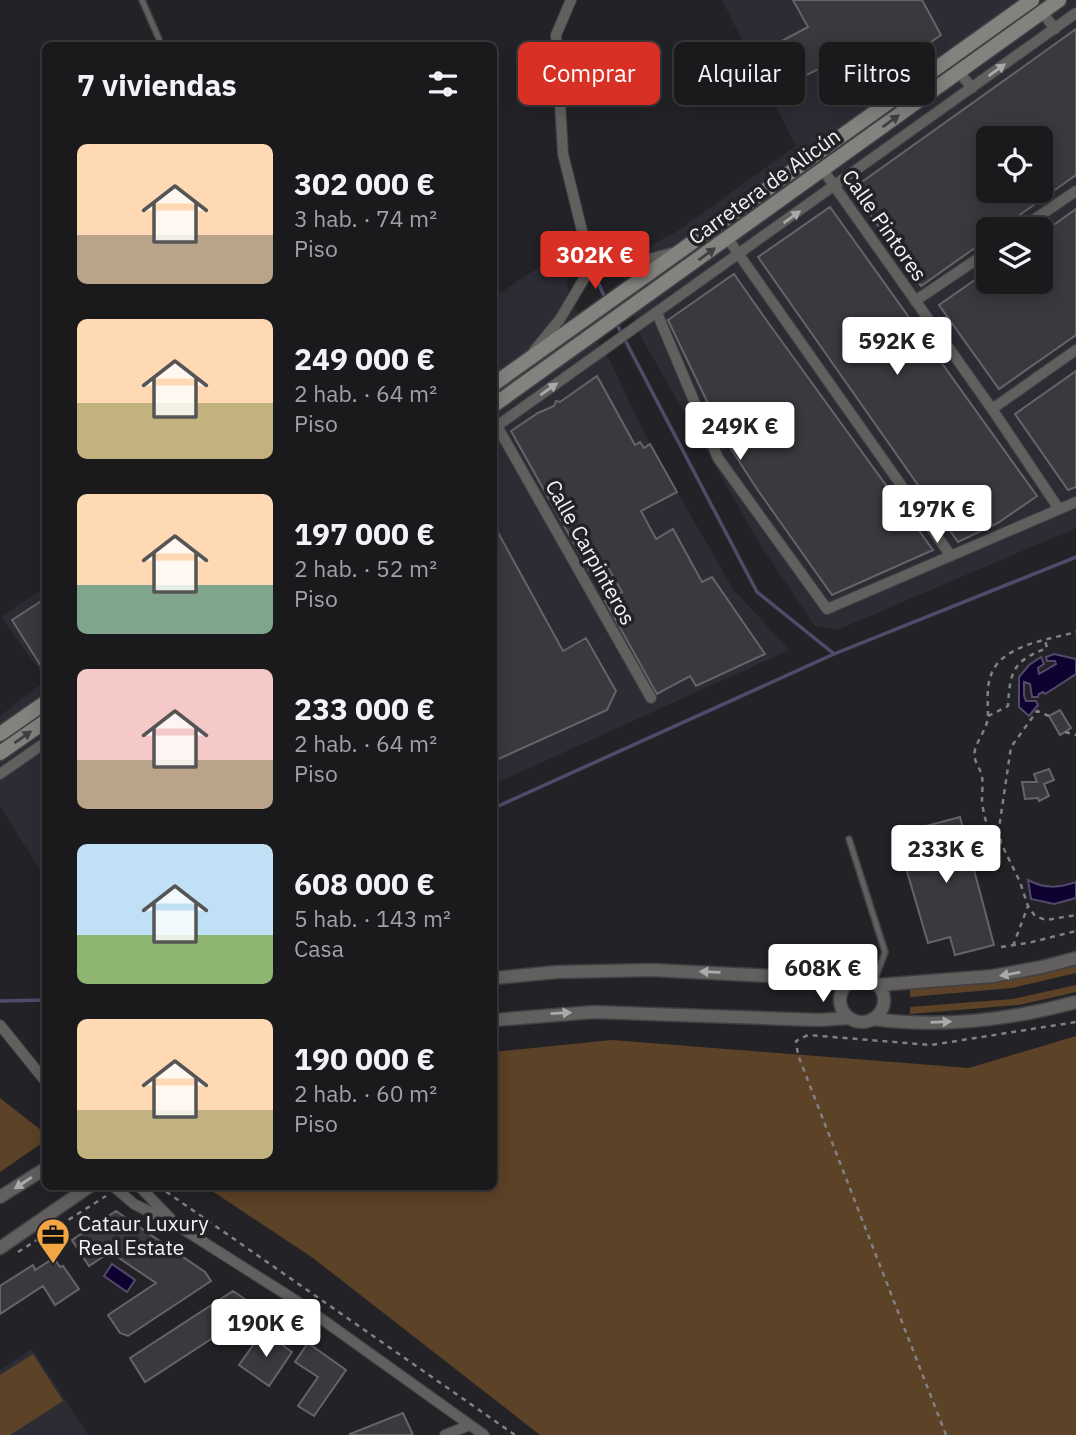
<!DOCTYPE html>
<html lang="es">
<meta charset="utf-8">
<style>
:root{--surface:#1a1a1d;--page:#27272a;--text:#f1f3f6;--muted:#9fa1a4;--line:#38383b;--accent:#d93025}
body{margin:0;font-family:"IBM Plex Sans",sans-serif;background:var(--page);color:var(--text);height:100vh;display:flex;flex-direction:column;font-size:26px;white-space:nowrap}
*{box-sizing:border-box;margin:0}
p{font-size:23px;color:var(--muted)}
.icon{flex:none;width:38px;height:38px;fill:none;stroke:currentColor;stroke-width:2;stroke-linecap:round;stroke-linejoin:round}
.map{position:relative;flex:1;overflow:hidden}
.drawer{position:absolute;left:42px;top:42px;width:455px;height:1148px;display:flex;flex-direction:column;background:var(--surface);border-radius:10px;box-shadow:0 4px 18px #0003,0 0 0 2px var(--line)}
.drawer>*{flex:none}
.top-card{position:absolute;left:518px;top:42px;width:452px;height:63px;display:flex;gap:14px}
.tools{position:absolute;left:976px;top:126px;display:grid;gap:14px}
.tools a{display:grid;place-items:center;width:77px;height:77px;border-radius:10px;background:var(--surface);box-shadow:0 4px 18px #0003,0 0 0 2px var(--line);font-size:35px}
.price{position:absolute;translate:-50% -60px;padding:0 16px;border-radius:7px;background:#fff;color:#222;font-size:23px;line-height:46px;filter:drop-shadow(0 2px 4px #0008)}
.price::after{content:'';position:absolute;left:50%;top:42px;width:21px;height:16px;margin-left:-10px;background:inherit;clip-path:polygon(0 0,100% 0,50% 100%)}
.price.active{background:var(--accent);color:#fff}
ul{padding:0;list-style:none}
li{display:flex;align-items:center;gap:21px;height:175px;padding:0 35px}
li span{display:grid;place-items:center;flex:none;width:196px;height:140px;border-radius:10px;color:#555}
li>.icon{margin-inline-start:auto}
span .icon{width:84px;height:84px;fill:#fffc;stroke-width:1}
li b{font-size:30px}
h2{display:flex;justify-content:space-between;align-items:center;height:84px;padding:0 35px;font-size:30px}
.chip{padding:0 24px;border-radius:10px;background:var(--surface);box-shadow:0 4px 18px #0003,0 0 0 2px var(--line);font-size:24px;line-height:63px}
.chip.active{background:var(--accent);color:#fff}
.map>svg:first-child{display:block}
</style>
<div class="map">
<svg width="1076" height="1435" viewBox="0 0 1076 1435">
<rect width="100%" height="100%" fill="#232327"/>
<path fill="#2c2c35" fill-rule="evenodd" d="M 722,0 L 1076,0 L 1076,528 L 837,630 L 815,626 L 761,546 L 641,337 L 618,263 L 676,232 L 796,146 ZM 989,138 L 1041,138 L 1041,191 L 989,191 ZM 989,229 L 1041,229 L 1041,282 L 989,282 Z
M 563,251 L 570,301 L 610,361 L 648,441 L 733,589 L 789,650 L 494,784 L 494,297 Z
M 45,587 L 45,678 L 1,617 Z
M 45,681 L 45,878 L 0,806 L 0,716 Z
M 32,1349 L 88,1435 L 0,1435 L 0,1370 Z"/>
<path fill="#5c4226" d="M 1076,966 L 1076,973 L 1012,988 L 910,997 L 910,990 L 1005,981 Z
M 1076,985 L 1076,992 L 1019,1005 L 910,1014 L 910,1007 L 1012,999 Z
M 1076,1036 L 1076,1435 L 540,1435 L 313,1258 L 206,1187 L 494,1186 L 494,1052 L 612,1040 L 969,1068 Z
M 0,1098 L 46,1134 L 45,1141 L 0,1172 Z
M 33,1354 L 63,1401 L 10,1435 L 0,1435 L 0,1375 Z"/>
<path fill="#0f0230" stroke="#534a6b" stroke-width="2" d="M 1054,654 L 1076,659 L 1076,674 L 1045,694 L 1043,692 L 1039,694 L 1038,697 L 1032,697 L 1030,684 L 1024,682 L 1024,695 L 1026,701 L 1036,701 L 1038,705 L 1029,716 L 1019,707 L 1019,677 L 1029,665 L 1041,657 L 1044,664 L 1038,668 L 1039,674 L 1056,664 L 1055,661 L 1047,661 L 1046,657 Z
M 1028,880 C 1045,889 1059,888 1076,882 L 1076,898 L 1054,904 L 1031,899 Z
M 112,1264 L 135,1280 L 127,1292 L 104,1276 Z"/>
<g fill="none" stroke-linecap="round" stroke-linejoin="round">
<path stroke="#534a6b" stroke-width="3.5" d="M 592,269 L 606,300
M 616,323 L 757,592 L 833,653
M 494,808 L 834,654 L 1076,557
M 0,1001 L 46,1000"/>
</g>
<path fill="#39393e" stroke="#646469" stroke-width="2" fill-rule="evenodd" d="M 793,0 L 922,0 L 941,35 L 875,81 L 873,77 L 845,96 L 828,64 L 797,80 L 778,43 L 808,27 Z
M 1076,29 L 1076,175 L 1000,229 L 989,229 L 989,238 L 921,286 L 852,189 ZM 989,138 L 1041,138 L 1041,191 L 989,191 Z
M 830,207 L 1037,496 L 998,523 L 958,542 L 758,257 Z
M 1076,209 L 1076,335 L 999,389 L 939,305 L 989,270 L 989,282 L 1041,282 L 1041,234 Z
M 734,274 L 767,321 L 933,550 L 832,595 L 757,489 L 726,441 L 668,320 Z
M 1076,371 L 1076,487 L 1068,490 L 1015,414 Z
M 597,376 L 635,445 L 640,442 L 644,448 L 650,444 L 677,492 L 641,511 L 656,539 L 673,529 L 702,582 L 712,577 L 765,654 L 696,686 L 690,676 L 657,694 L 605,601 L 622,592 L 607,566 L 591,574 L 511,431 L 538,413 L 554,406 L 556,401 L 560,402 Z
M 494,525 L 563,651 L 586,638 L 616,691 L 607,710 L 494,761 Z
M 46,598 L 46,674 L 12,620 Z
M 1060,710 L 1071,728 L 1060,735 L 1049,716 Z
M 1049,769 L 1054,780 L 1044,784 L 1049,796 L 1039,801 L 1038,798 L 1025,799 L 1022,782 L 1037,782 L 1034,774 Z
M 960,817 L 994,945 L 955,955 L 950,937 L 928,943 L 896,834 Z
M 116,1211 L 205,1272 L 211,1281 L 128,1336 L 120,1333 L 108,1315 L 156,1283 L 110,1252 L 89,1266 L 72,1240 Z
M 54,1258 L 60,1267 L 63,1266 L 79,1289 L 55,1305 L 43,1286 L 0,1314 L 0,1286 L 33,1265 L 35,1270 Z
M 233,1291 L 265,1313 L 250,1323 L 253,1324 L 228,1340 L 222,1332 L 145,1382 L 130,1358 Z
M 263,1331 L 292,1352 L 269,1386 L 239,1365 Z
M 308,1343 L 346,1370 L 314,1416 L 298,1406 L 318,1377 L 295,1362 Z
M 403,1413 L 413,1435 L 350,1435 L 350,1434 Z"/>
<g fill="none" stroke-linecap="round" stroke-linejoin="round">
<g stroke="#404044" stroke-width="8">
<path id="service" d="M 142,0 L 162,46
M 849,839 L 885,952 L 874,982"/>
</g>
<g stroke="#404044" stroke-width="12">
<path id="minor" d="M 571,0 L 556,35 L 563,154 L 591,267
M 1042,12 L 1055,29
M 959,72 L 972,88
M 823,170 L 992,409 L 1059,509
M 1020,229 L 1076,191
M 728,239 L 951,556
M 915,301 L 989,251
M 657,313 L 718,458 L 827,609 L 1076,502
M 534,351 L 560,319 L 591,267 L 635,263 L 671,253
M 992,409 L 1076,350
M 497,426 L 651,698
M 494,428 L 1076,13
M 0,774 L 46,742
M 0,1025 L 46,1082
M 113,1186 L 134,1204 L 175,1224 L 295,1300 L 484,1435
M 139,1186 L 170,1218
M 445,1435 L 470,1425"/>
</g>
<g stroke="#404044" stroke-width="15">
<path id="tertiary" d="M840 1000a22 22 0 1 1 44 0a22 22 0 1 1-44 0Z
M 494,978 L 557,972 L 652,970 L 851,980
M 878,985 L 993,976 L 1042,967 L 1076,958
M 873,1019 C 941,1028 1010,1020 1076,1002
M 494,1020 L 594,1012 L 819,1020 L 848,1018
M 0,1197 L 46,1168
M 0,1248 L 90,1186"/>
</g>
<g stroke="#404044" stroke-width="17">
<path id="secondary" d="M 494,384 L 1032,0
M 494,405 L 1059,0
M 0,734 L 46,702
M 0,753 L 46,721"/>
</g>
<path stroke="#818185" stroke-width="2.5" stroke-dasharray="5 5" stroke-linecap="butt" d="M 988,716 L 1008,706 C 1010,671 1013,661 1047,648 L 1045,640
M 1049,716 L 1037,711 L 1011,747 L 999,828 L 1001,843 L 1020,882 L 1028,906 L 1035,916 L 1046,920 L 1076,915
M 1065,732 L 1076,735
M 1001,843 L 994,843 C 988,830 984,817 982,802 C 982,794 983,784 982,776 C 980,767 972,760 975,750 C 978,738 988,728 988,715 C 988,697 985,680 997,664 C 1015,643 1051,639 1076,632
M 1013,946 L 1028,906
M 1001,947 L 1028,943 L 1076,931
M 158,1186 L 515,1435
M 18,1252 L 106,1196
M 946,1435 L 798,1055 L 796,1041 L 808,1035 L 931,1045 L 1076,1022"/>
<use href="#service" stroke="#62605e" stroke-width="5"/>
<use href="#minor" stroke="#62605e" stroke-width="10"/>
<use href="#tertiary" stroke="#62605e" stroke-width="12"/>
<use href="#secondary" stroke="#84827f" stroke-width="14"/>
</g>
<defs><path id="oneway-solid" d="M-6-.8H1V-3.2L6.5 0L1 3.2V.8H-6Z" transform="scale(1.75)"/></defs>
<g fill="#aaa">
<use href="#oneway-solid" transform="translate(997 70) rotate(-36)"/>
<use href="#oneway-solid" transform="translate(792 217) rotate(-36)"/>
<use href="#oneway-solid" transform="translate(549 389) rotate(-35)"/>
<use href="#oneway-solid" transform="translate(710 972) rotate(-178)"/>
<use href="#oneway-solid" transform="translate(1010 974) rotate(170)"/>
<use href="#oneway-solid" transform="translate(561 1013) rotate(-3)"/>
<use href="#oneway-solid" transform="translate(941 1022) rotate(-2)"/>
<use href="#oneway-solid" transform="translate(23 1183) rotate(147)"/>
</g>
<g fill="#404041">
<use href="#oneway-solid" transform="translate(891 121) rotate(-36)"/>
<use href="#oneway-solid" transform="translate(707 254) rotate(-36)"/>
<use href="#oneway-solid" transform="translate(23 737) rotate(-35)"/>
</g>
<defs>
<g id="office-pin" transform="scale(1.75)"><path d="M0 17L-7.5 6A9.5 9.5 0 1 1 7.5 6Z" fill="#f2a542" stroke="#232327"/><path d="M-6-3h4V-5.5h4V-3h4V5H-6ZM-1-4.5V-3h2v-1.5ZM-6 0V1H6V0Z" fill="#111"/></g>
</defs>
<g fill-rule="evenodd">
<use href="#office-pin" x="53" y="1235"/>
</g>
<g text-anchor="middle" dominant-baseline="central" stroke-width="7" stroke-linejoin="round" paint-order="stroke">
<g font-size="21" fill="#f3f3f6" stroke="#232327">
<text transform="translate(764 186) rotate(-36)">Carretera de Alicún</text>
<text transform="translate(885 225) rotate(55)">Calle Pintores</text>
<text transform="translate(591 552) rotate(61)">Calle Carpinteros</text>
</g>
<g font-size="21" fill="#f3f3f6" stroke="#232327" text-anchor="start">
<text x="78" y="1223">Cataur Luxury<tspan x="78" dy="24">Real Estate</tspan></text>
</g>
</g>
</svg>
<div class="tools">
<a><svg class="icon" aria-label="locate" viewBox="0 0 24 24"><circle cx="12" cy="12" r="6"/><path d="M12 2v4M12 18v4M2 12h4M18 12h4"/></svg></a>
<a><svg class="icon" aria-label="layers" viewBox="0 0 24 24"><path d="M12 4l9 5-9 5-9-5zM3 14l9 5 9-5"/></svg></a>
</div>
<b class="price active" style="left:595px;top:291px">302K €</b>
<b class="price" style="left:897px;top:377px">592K €</b>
<b class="price" style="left:740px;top:462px">249K €</b>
<b class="price" style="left:937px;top:545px">197K €</b>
<b class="price" style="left:946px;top:885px">233K €</b>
<b class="price" style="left:823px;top:1004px">608K €</b>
<b class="price" style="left:266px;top:1359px">190K €</b>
<div class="top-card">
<a class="chip active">Comprar</a>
<a class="chip">Alquilar</a>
<a class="chip">Filtros</a>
</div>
<section class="drawer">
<h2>7 viviendas<svg class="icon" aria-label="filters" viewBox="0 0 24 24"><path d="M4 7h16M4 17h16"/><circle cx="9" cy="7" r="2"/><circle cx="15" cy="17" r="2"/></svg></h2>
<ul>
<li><span style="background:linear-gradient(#ffd9b3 65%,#b9a48a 0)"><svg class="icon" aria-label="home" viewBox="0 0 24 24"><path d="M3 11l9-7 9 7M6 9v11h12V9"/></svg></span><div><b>302 000 €</b><p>3 hab. · 74 m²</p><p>Piso</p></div></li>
<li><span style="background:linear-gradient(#ffd9b3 60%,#c2b280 0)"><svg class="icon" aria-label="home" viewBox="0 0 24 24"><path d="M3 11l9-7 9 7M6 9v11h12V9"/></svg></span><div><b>249 000 €</b><p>2 hab. · 64 m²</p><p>Piso</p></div></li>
<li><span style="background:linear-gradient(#ffd9b3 65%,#7fa58c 0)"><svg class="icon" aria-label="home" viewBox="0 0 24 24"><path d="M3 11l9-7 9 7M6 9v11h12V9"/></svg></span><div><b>197 000 €</b><p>2 hab. · 52 m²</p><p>Piso</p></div></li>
<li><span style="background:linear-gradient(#f6c9c9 65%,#b9a48a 0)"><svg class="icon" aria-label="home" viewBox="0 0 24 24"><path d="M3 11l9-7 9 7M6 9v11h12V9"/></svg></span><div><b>233 000 €</b><p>2 hab. · 64 m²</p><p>Piso</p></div></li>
<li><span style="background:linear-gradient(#bfe0f5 65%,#8fb573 0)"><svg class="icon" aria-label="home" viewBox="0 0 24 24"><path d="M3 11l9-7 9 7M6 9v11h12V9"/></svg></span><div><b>608 000 €</b><p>5 hab. · 143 m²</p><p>Casa</p></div></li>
<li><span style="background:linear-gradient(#ffd9b3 65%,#c2b280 0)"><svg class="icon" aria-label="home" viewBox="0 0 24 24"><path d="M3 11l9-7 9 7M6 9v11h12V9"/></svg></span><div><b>190 000 €</b><p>2 hab. · 60 m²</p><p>Piso</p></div></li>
</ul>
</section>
</div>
